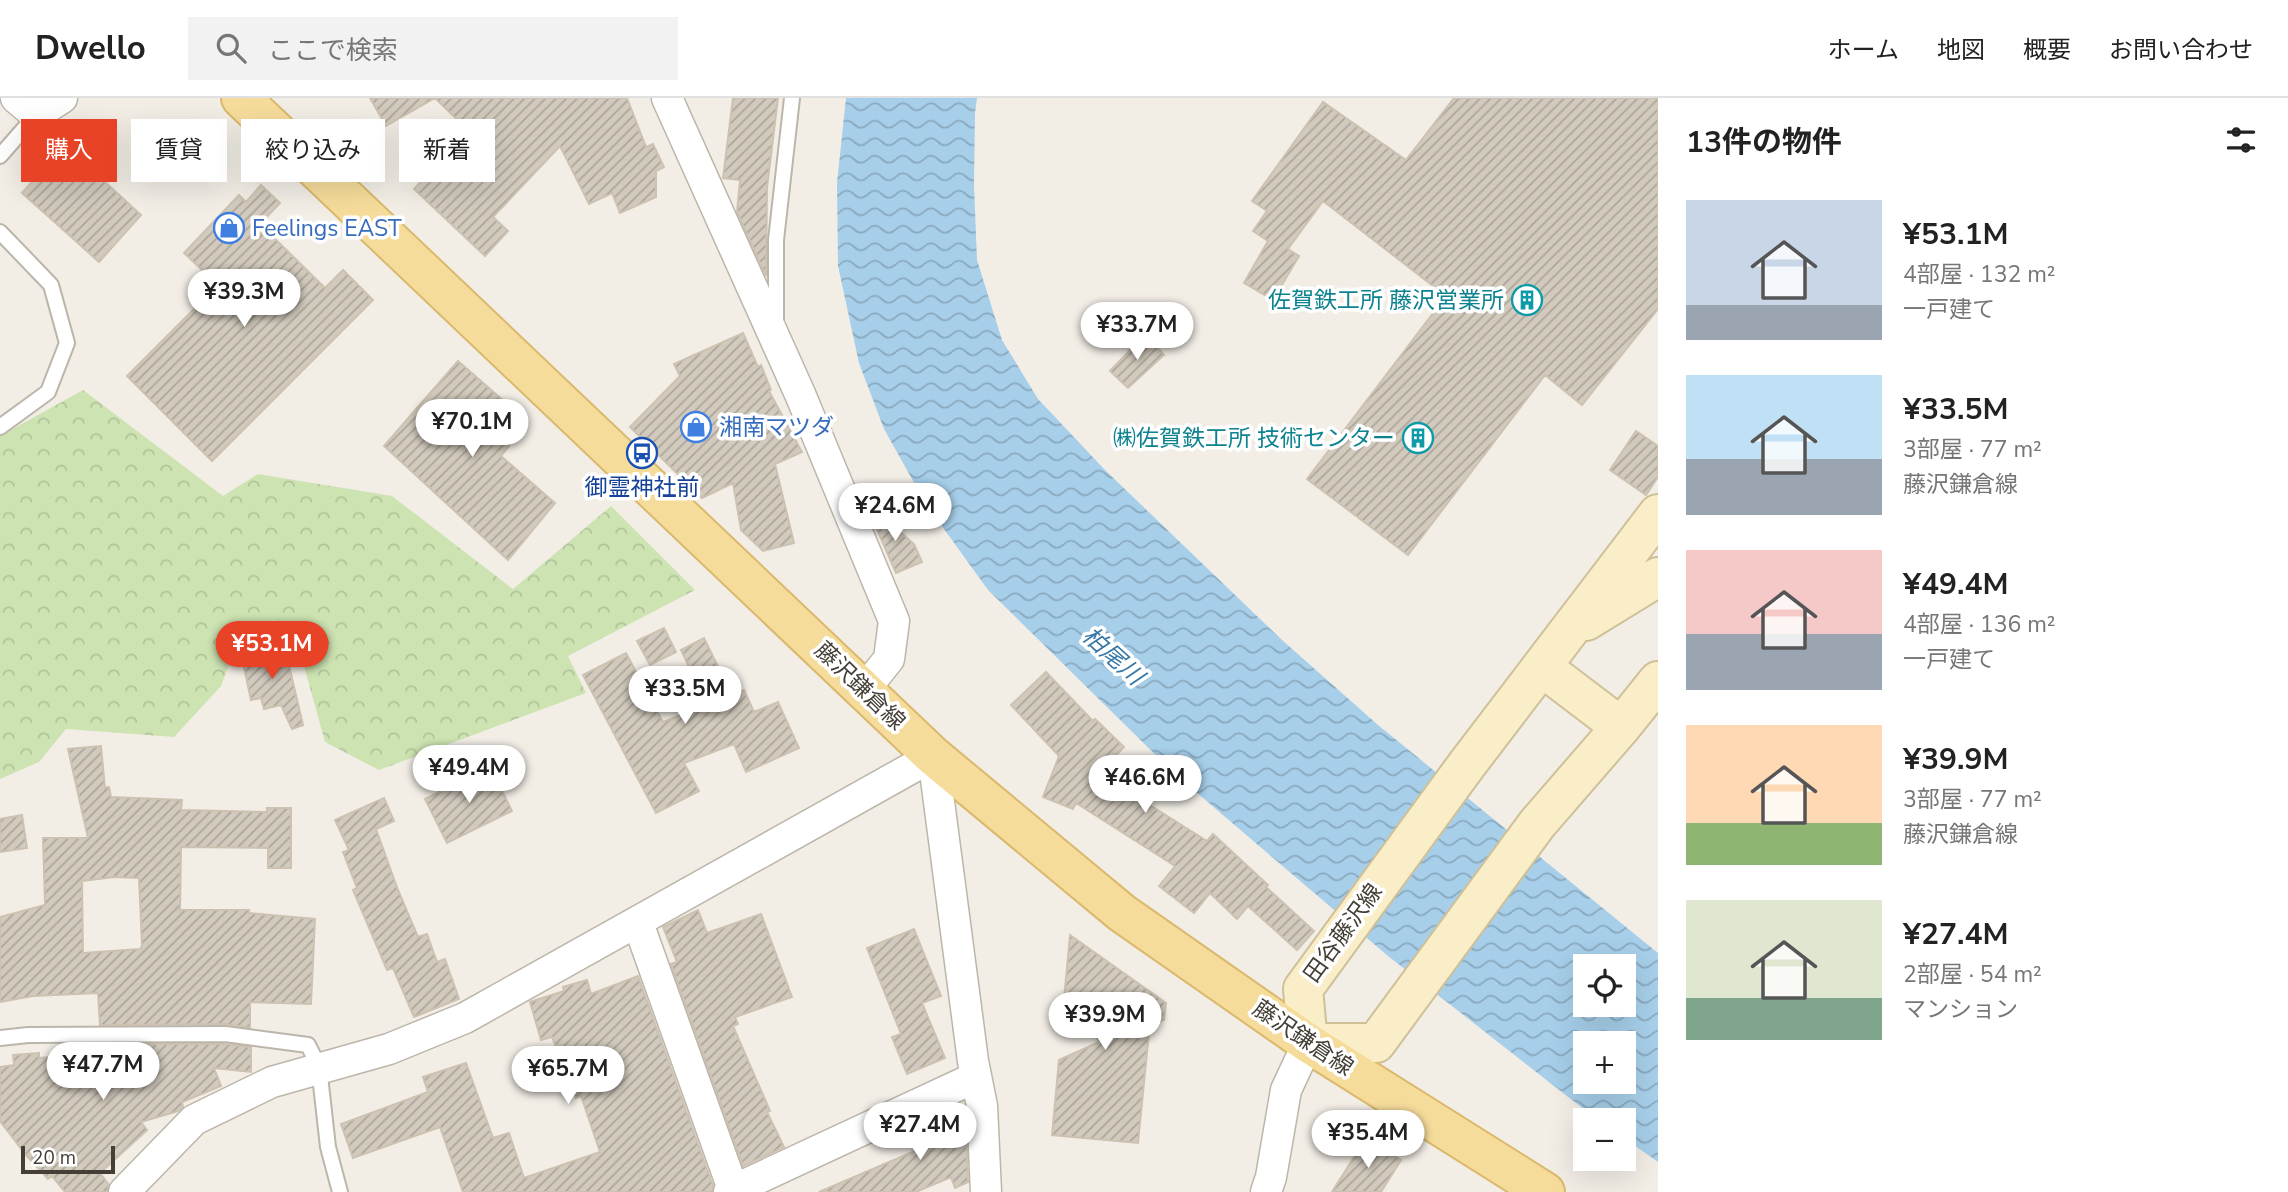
<!DOCTYPE html>
<html lang="ja">
<meta charset="utf-8">
<style>
:root{--surface:#fff;--page:#f2f2f2;--text:#222;--muted:#767676;--line:#e0e0e0;--accent:#e94327}
body{margin:0;font-family:"Nunito Sans","Noto Sans JP",sans-serif;background:var(--page);color:var(--text);height:100vh;display:flex;flex-direction:column;font-size:26px;white-space:nowrap}
*{box-sizing:border-box;margin:0}
p{font-size:23px;color:var(--muted)}
.icon{flex:none;width:38px;height:38px;fill:none;stroke:currentColor;stroke-width:2;stroke-linecap:round;stroke-linejoin:round}
.map{position:relative;flex:1;overflow:hidden}
.details{display:flex;flex-direction:column;background:var(--surface);width:630px}
.details>*{flex:none}
.top-card{position:absolute;left:21px;top:21px;width:665px;height:63px;display:flex;gap:14px}
.fabs{position:absolute;left:1573px;top:856px;display:grid;gap:14px}
.fabs a{display:grid;place-items:center;width:63px;height:63px;border-radius:0px;background:var(--surface);box-shadow:0 7px 28px #0002;font-size:35px}
.scale{position:absolute;left:21px;bottom:18px;width:94px;box-sizing:border-box;padding-left:7px;border:4px solid #443f36;border-top:0;font-size:19px;line-height:24px;white-space:nowrap;color:#443f36;-webkit-text-stroke:5px #fff;paint-order:stroke}
.price{position:absolute;translate:-50% -60px;padding:0 16px;border-radius:24px;background:#fff;color:#222;font-size:23px;line-height:46px;filter:drop-shadow(0 2px 4px #0008)}
.price::after{content:'';position:absolute;left:50%;top:42px;width:21px;height:16px;margin-left:-10px;background:inherit;clip-path:polygon(0 0,100% 0,50% 100%)}
.price.active{background:var(--accent);color:#fff}
ul{padding:0;list-style:none}
li{display:flex;align-items:center;gap:21px;height:175px;padding:0 28px}
li span{display:grid;place-items:center;flex:none;width:196px;height:140px;border-radius:0px;color:#555}
li>.icon{margin-inline-start:auto}
span .icon{width:84px;height:84px;fill:#fffc;stroke-width:1}
li b{font-size:30px}
h2{display:flex;justify-content:space-between;align-items:center;height:84px;padding:0 28px;font-size:30px}
.pill{padding:0 24px;border-radius:0px;background:var(--surface);box-shadow:0 7px 28px #0002;font-size:24px;line-height:63px}
.pill.active{background:var(--accent);color:#fff}
header{display:flex;align-items:center;gap:42px;box-sizing:border-box;height:98px;padding:0 35px;background:var(--surface);border-bottom:2px solid var(--line)}
header strong{font-size:33px}
nav{display:flex;gap:38px;margin-inline-start:auto;font-size:24px}
.search{width:490px;height:63px;background:var(--page);display:flex;align-items:center;gap:18px;box-sizing:border-box;padding:0 24px;border-radius:0px;color:var(--muted);font-size:26px}
main{display:flex;flex:1;min-height:0}
.map>svg:first-child{display:block}
</style>
<header>
<strong>Dwello</strong>
<div class="search"><svg class="icon" aria-label="search" viewBox="0 0 24 24"><circle cx="10" cy="10" r="6"/><path d="M15 15l6 6"/></svg>ここで検索</div>
<nav><a>ホーム</a><a>地図</a><a>概要</a><a>お問い合わせ</a></nav>
</header>
<main>
<div class="map">
<svg width="1658" height="1094" viewBox="0 0 1658 1094">
<defs>
<pattern id="forest-crowns" width="20" height="18" patternUnits="userSpaceOnUse" patternTransform="scale(1.75)"><rect width="20" height="18" fill="#cde3b2"/><path d="M2 6a3 3 0 1 1 6 0M12 15a3 3 0 1 1 6 0" fill="none" stroke="#b1c49a"/></pattern>
<pattern id="water-waves" width="16" height="10" patternUnits="userSpaceOnUse" patternTransform="scale(1.75)"><rect width="16" height="10" fill="#a7cfea"/><path d="M0 5q4-4 8 0t8 0" fill="none" stroke="#8aa9be"/></pattern>
<pattern id="building-hatch" width="6" height="6" patternUnits="userSpaceOnUse" patternTransform="scale(1.75)"><rect width="6" height="6" fill="#d2cabd"/><path d="M-1 1l2-2M0 6l6-6M5 7l2-2" fill="none" stroke="#aca59a"/></pattern>
</defs>
<rect width="100%" height="100%" fill="#f2eee6"/>
<path fill="url(#forest-crowns)" d="M 83,292 L 223,398 L 258,376 L 392,398 L 513,491 L 611,408 L 695,492 L 568,558 L 586,595 L 379,672 L 325,644 L 296,539 L 275,522 L 242,531 L 221,588 L 174,639 L 66,631 L 39,664 L 0,681 L 0,338 Z"/>
<path fill="url(#water-waves)" fill-rule="evenodd" d="M 846,0 L 977,0 L 975,15 L 974,87 L 977,162 L 1002,242 L 1038,301 L 1105,372 L 1282,542 L 1378,627 L 1658,855 L 1658,1064 L 1624,1040 L 1624,1022 L 1599,1022 L 1572,1002 L 1388,858 L 1175,676 L 988,492 L 926,406 L 884,331 L 859,265 L 838,168 L 837,85 ZM 1586,868 L 1624,868 L 1624,906 L 1586,906 ZM 1586,945 L 1624,945 L 1624,984 L 1586,984 Z"/>
<path fill="url(#building-hatch)" stroke="#cdc2b1" stroke-width="2" fill-rule="evenodd" d="M 370,0 L 627,0 L 646,49 L 653,46 L 664,69 L 656,73 L 656,99 L 620,115 L 612,95 L 589,106 L 560,48 L 493,119 L 508,133 L 485,158 L 414,91 L 469,33 L 435,0 L 386,28 Z
M 733,0 L 778,0 L 767,90 L 766,178 L 737,114 L 740,82 L 723,80 Z
M 1454,0 L 1658,0 L 1658,211 L 1582,307 L 1545,277 L 1408,457 L 1307,381 L 1446,198 L 1323,103 L 1288,151 L 1299,158 L 1273,202 L 1244,185 L 1268,143 L 1253,133 L 1267,113 L 1252,103 L 1323,4 L 1406,62 Z
M 65,47 L 141,117 L 99,164 L 22,95 Z
M 261,87 L 280,105 L 260,126 L 325,190 L 343,172 L 373,202 L 212,363 L 127,278 L 218,187 L 184,155 L 239,97 L 246,104 Z
M 743,235 L 758,269 L 761,267 L 771,292 L 769,293 L 802,354 L 775,366 L 794,445 L 763,453 L 741,432 L 733,385 L 702,400 L 630,329 L 680,278 L 674,266 Z
M 1148,239 L 1164,257 L 1128,290 L 1110,273 L 1130,252 Z
M 458,263 L 528,324 L 501,358 L 555,405 L 508,462 L 384,348 Z
M 1636,333 L 1658,348 L 1658,379 L 1646,397 L 1610,372 Z
M 864,402 L 914,446 L 922,464 L 896,475 Z
M 664,530 L 676,554 L 650,567 L 637,543 Z
M 704,540 L 732,597 L 744,592 L 754,614 L 778,604 L 799,650 L 746,674 L 734,646 L 684,665 L 699,693 L 656,715 L 583,577 L 626,555 L 663,624 L 707,607 L 681,552 Z
M 284,546 L 303,627 L 292,631 L 281,607 L 264,611 L 261,600 L 251,602 L 241,555 Z
M 1046,574 L 1093,623 L 1095,621 L 1124,649 L 1099,675 L 1207,743 L 1213,736 L 1268,787 L 1266,789 L 1314,833 L 1297,852 L 1248,808 L 1237,821 L 1210,795 L 1194,815 L 1159,788 L 1175,768 L 1076,705 L 1073,711 L 1043,699 L 1059,658 L 1011,607 Z
M 101,648 L 105,690 L 109,689 L 111,699 L 182,702 L 181,712 L 267,714 L 267,710 L 291,710 L 291,770 L 268,770 L 268,750 L 181,749 L 180,812 L 249,812 L 249,815 L 315,821 L 311,906 L 250,904 L 250,930 L 225,926 L 100,927 L 98,895 L 33,898 L 0,904 L 0,819 L 45,807 L 43,740 L 88,740 L 68,651 ZM 115,779 L 139,780 L 142,848 L 140,851 L 83,855 L 82,783 Z
M 490,668 L 512,713 L 447,745 L 425,701 Z
M 384,700 L 394,723 L 376,731 L 398,792 L 418,839 L 427,836 L 437,864 L 445,861 L 459,901 L 414,919 L 393,870 L 387,872 L 353,792 L 357,790 L 343,754 L 349,752 L 335,722 Z
M 22,717 L 27,750 L 0,754 L 0,721 Z
M 698,812 L 707,835 L 761,816 L 792,899 L 735,919 L 738,926 L 733,928 L 770,1013 L 767,1014 L 784,1049 L 743,1068 L 671,866 L 677,864 L 663,829 Z
M 914,831 L 941,898 L 922,905 L 945,960 L 907,976 L 892,939 L 901,936 L 867,850 Z
M 1070,837 L 1166,905 L 1164,922 L 1150,925 L 1138,1045 L 1052,1037 L 1059,962 L 1099,944 L 1082,904 L 1063,912 Z
M 638,878 L 713,1088 L 712,1094 L 463,1094 L 440,1029 L 353,1060 L 341,1026 L 428,994 L 423,979 L 466,965 L 493,1040 L 509,1035 L 524,1080 L 600,1054 L 581,998 L 576,1000 L 552,939 L 541,942 L 530,904 L 564,893 L 563,889 L 587,882 L 591,896 Z
M 101,946 L 224,946 L 251,949 L 251,974 L 214,970 L 221,988 L 182,1004 L 183,1009 L 178,1013 L 141,1024 L 147,1032 L 100,1075 L 109,1087 L 107,1094 L 65,1094 L 52,1078 L 48,1081 L 26,1057 L 0,1023 L 0,969 L 14,967 L 13,957 L 39,955 L 39,960 L 101,955 Z
M 955,1008 L 966,1031 L 968,1084 L 955,1090 L 951,1079 L 916,1094 L 819,1094 L 936,1044 L 926,1022 Z
M 1366,1040 L 1401,1062 L 1381,1094 L 1332,1094 Z"/>
<g fill="none" stroke-linecap="round" stroke-linejoin="round">
<g stroke="#bcb6aa" stroke-width="18">
<path id="lane" d="M 0,58 L 36,17
M 0,134 L 51,187 L 67,245 L 48,294 L 0,329
M 776,225 L 776,142 L 792,0
M 0,940 L 28,937 L 225,936 L 308,947 L 319,969 L 328,1049 L 340,1094"/>
</g>
<g stroke="#bcb6aa" stroke-width="33">
<path id="street" d="M 16,0 L 36,17 L 62,0
M 667,0 L 800,296 L 894,523 L 889,561 L 864,592
M 638,825 L 734,1094
M 124,1094 L 194,1022 L 272,984 L 389,951 L 465,920 L 933,658 L 973,963 L 982,1008 L 986,1094
M 729,1094 L 976,979
M 1266,1094 L 1271,1079 L 1286,992 L 1308,945"/>
</g>
<g stroke="#cec099" stroke-width="42">
<path id="secondary" d="M 1658,416 L 1465,669 L 1303,891 L 1308,945 L 1376,945 L 1537,726 L 1621,629 L 1658,583
M 1586,523 L 1658,479
M 1542,569 L 1621,629"/>
</g>
<g stroke="#dab86c" stroke-width="42">
<path id="primary" d="M 241,0 L 933,658 L 1122,815 L 1308,945 L 1545,1094"/>
</g>
<use href="#lane" stroke="#fff" stroke-width="14"/>
<use href="#street" stroke="#fff" stroke-width="30"/>
<use href="#secondary" stroke="#faeec8" stroke-width="38"/>
<use href="#primary" stroke="#f6dc9b" stroke-width="38"/>
</g>
<defs>
<g id="shop-ring" transform="scale(1.575)"><circle r="9.5" fill="#fff" stroke="#3f7fe0" stroke-width="1.5"/><path d="M-5-2.5h2.3a2.7 3.5 0 0 1 5.4 0H5L5.5 6h-11ZM-1.5-2.5h3a1.5 2.3 0 0 0-3 0Z" fill="#3f7fe0"/></g>
<g id="building-ring" transform="scale(1.575)"><circle r="9.5" fill="#fff" stroke="#0f9aa8" stroke-width="1.5"/><path d="M-4-6H4V6H1V3H-1V6H-4ZM-2.5-4.3h1.7v1.8h-1.7ZM.8-4.3h1.7v1.8H.8ZM-2.5-1h1.7V.8h-1.7ZM.8-1h1.7V.8H.8Z" fill="#0f9aa8"/></g>
<g id="bus-ring" transform="scale(1.575)"><circle r="9.5" fill="#fff" stroke="#1a4fb4" stroke-width="1.5"/><path d="M-5-6H5V4H4V6H2V4H-2V6H-4V4H-5ZM-3.5-4V0h7V-4ZM-3.5 1.2v1.5H-2V1.2ZM2 1.2v1.5H3.5V1.2Z" fill="#1a4fb4"/></g>
</defs>
<g fill-rule="evenodd">
<use href="#shop-ring" x="229" y="130"/>
<use href="#building-ring" x="1527" y="202"/>
<use href="#shop-ring" x="696" y="329"/>
<use href="#building-ring" x="1418" y="340"/>
<use href="#bus-ring" x="642" y="355"/>
</g>
<g text-anchor="middle" dominant-baseline="central" stroke-width="7" stroke-linejoin="round" paint-order="stroke">
<g font-size="23" fill="#366cbe" stroke="#fff" text-anchor="start">
<text x="252" y="130">Feelings EAST</text>
<text x="719" y="329">湘南マツダ</text>
</g>
<g font-size="23" fill="#0d838f" stroke="#fff" text-anchor="end">
<text x="1504" y="202">佐賀鉄工所 藤沢営業所</text>
<text x="1395" y="340">㈱佐賀鉄工所 技術センター</text>
</g>
<g font-size="23" fill="#164399" stroke="#fff">
<text x="642" y="389">御霊神社前</text>
</g>
<g font-size="23" fill="#443f36" stroke="#fff">
<text transform="translate(860 588) rotate(44)">藤沢鎌倉線</text>
<text transform="translate(1343 835) rotate(-54)">田谷藤沢線</text>
<text transform="translate(1303 940) rotate(34)">藤沢鎌倉線</text>
</g>
<g font-size="24" font-style="italic" fill="#3879a7" stroke="#fff">
<text transform="translate(1113 558) rotate(42)">柏尾川</text>
</g>
</g>
</svg>
<div class="fabs">
<a><svg class="icon" aria-label="locate" viewBox="0 0 24 24"><circle cx="12" cy="12" r="6"/><path d="M12 2v4M12 18v4M2 12h4M18 12h4"/></svg></a>
<a>+</a>
<a>−</a>
</div>
<div class="scale">20 m</div>
<b class="price" style="left:244px;top:231px">¥39.3M</b>
<b class="price" style="left:1137px;top:264px">¥33.7M</b>
<b class="price" style="left:472px;top:361px">¥70.1M</b>
<b class="price" style="left:895px;top:445px">¥24.6M</b>
<b class="price active" style="left:272px;top:583px">¥53.1M</b>
<b class="price" style="left:685px;top:628px">¥33.5M</b>
<b class="price" style="left:469px;top:707px">¥49.4M</b>
<b class="price" style="left:1145px;top:717px">¥46.6M</b>
<b class="price" style="left:1105px;top:954px">¥39.9M</b>
<b class="price" style="left:103px;top:1004px">¥47.7M</b>
<b class="price" style="left:568px;top:1008px">¥65.7M</b>
<b class="price" style="left:920px;top:1064px">¥27.4M</b>
<b class="price" style="left:1368px;top:1072px">¥35.4M</b>
<div class="top-card">
<a class="pill active">購入</a>
<a class="pill">賃貸</a>
<a class="pill">絞り込み</a>
<a class="pill">新着</a>
</div>
</div>
<section class="details">
<h2>13件の物件<svg class="icon" aria-label="filters" viewBox="0 0 24 24"><path d="M4 7h16M4 17h16"/><circle cx="9" cy="7" r="2"/><circle cx="15" cy="17" r="2"/></svg></h2>
<ul>
<li><span style="background:linear-gradient(#c9d6e8 75%,#9aa5b1 0)"><svg class="icon" aria-label="home" viewBox="0 0 24 24"><path d="M3 11l9-7 9 7M6 9v11h12V9"/></svg></span><div><b>¥53.1M</b><p>4部屋 · 132 m²</p><p>一戸建て</p></div></li>
<li><span style="background:linear-gradient(#bfe0f5 60%,#9aa5b1 0)"><svg class="icon" aria-label="home" viewBox="0 0 24 24"><path d="M3 11l9-7 9 7M6 9v11h12V9"/></svg></span><div><b>¥33.5M</b><p>3部屋 · 77 m²</p><p>藤沢鎌倉線</p></div></li>
<li><span style="background:linear-gradient(#f6c9c9 60%,#9aa5b1 0)"><svg class="icon" aria-label="home" viewBox="0 0 24 24"><path d="M3 11l9-7 9 7M6 9v11h12V9"/></svg></span><div><b>¥49.4M</b><p>4部屋 · 136 m²</p><p>一戸建て</p></div></li>
<li><span style="background:linear-gradient(#ffd9b3 70%,#8fb573 0)"><svg class="icon" aria-label="home" viewBox="0 0 24 24"><path d="M3 11l9-7 9 7M6 9v11h12V9"/></svg></span><div><b>¥39.9M</b><p>3部屋 · 77 m²</p><p>藤沢鎌倉線</p></div></li>
<li><span style="background:linear-gradient(#dfe7d0 70%,#7fa58c 0)"><svg class="icon" aria-label="home" viewBox="0 0 24 24"><path d="M3 11l9-7 9 7M6 9v11h12V9"/></svg></span><div><b>¥27.4M</b><p>2部屋 · 54 m²</p><p>マンション</p></div></li>
</ul>
</section>
</main>
